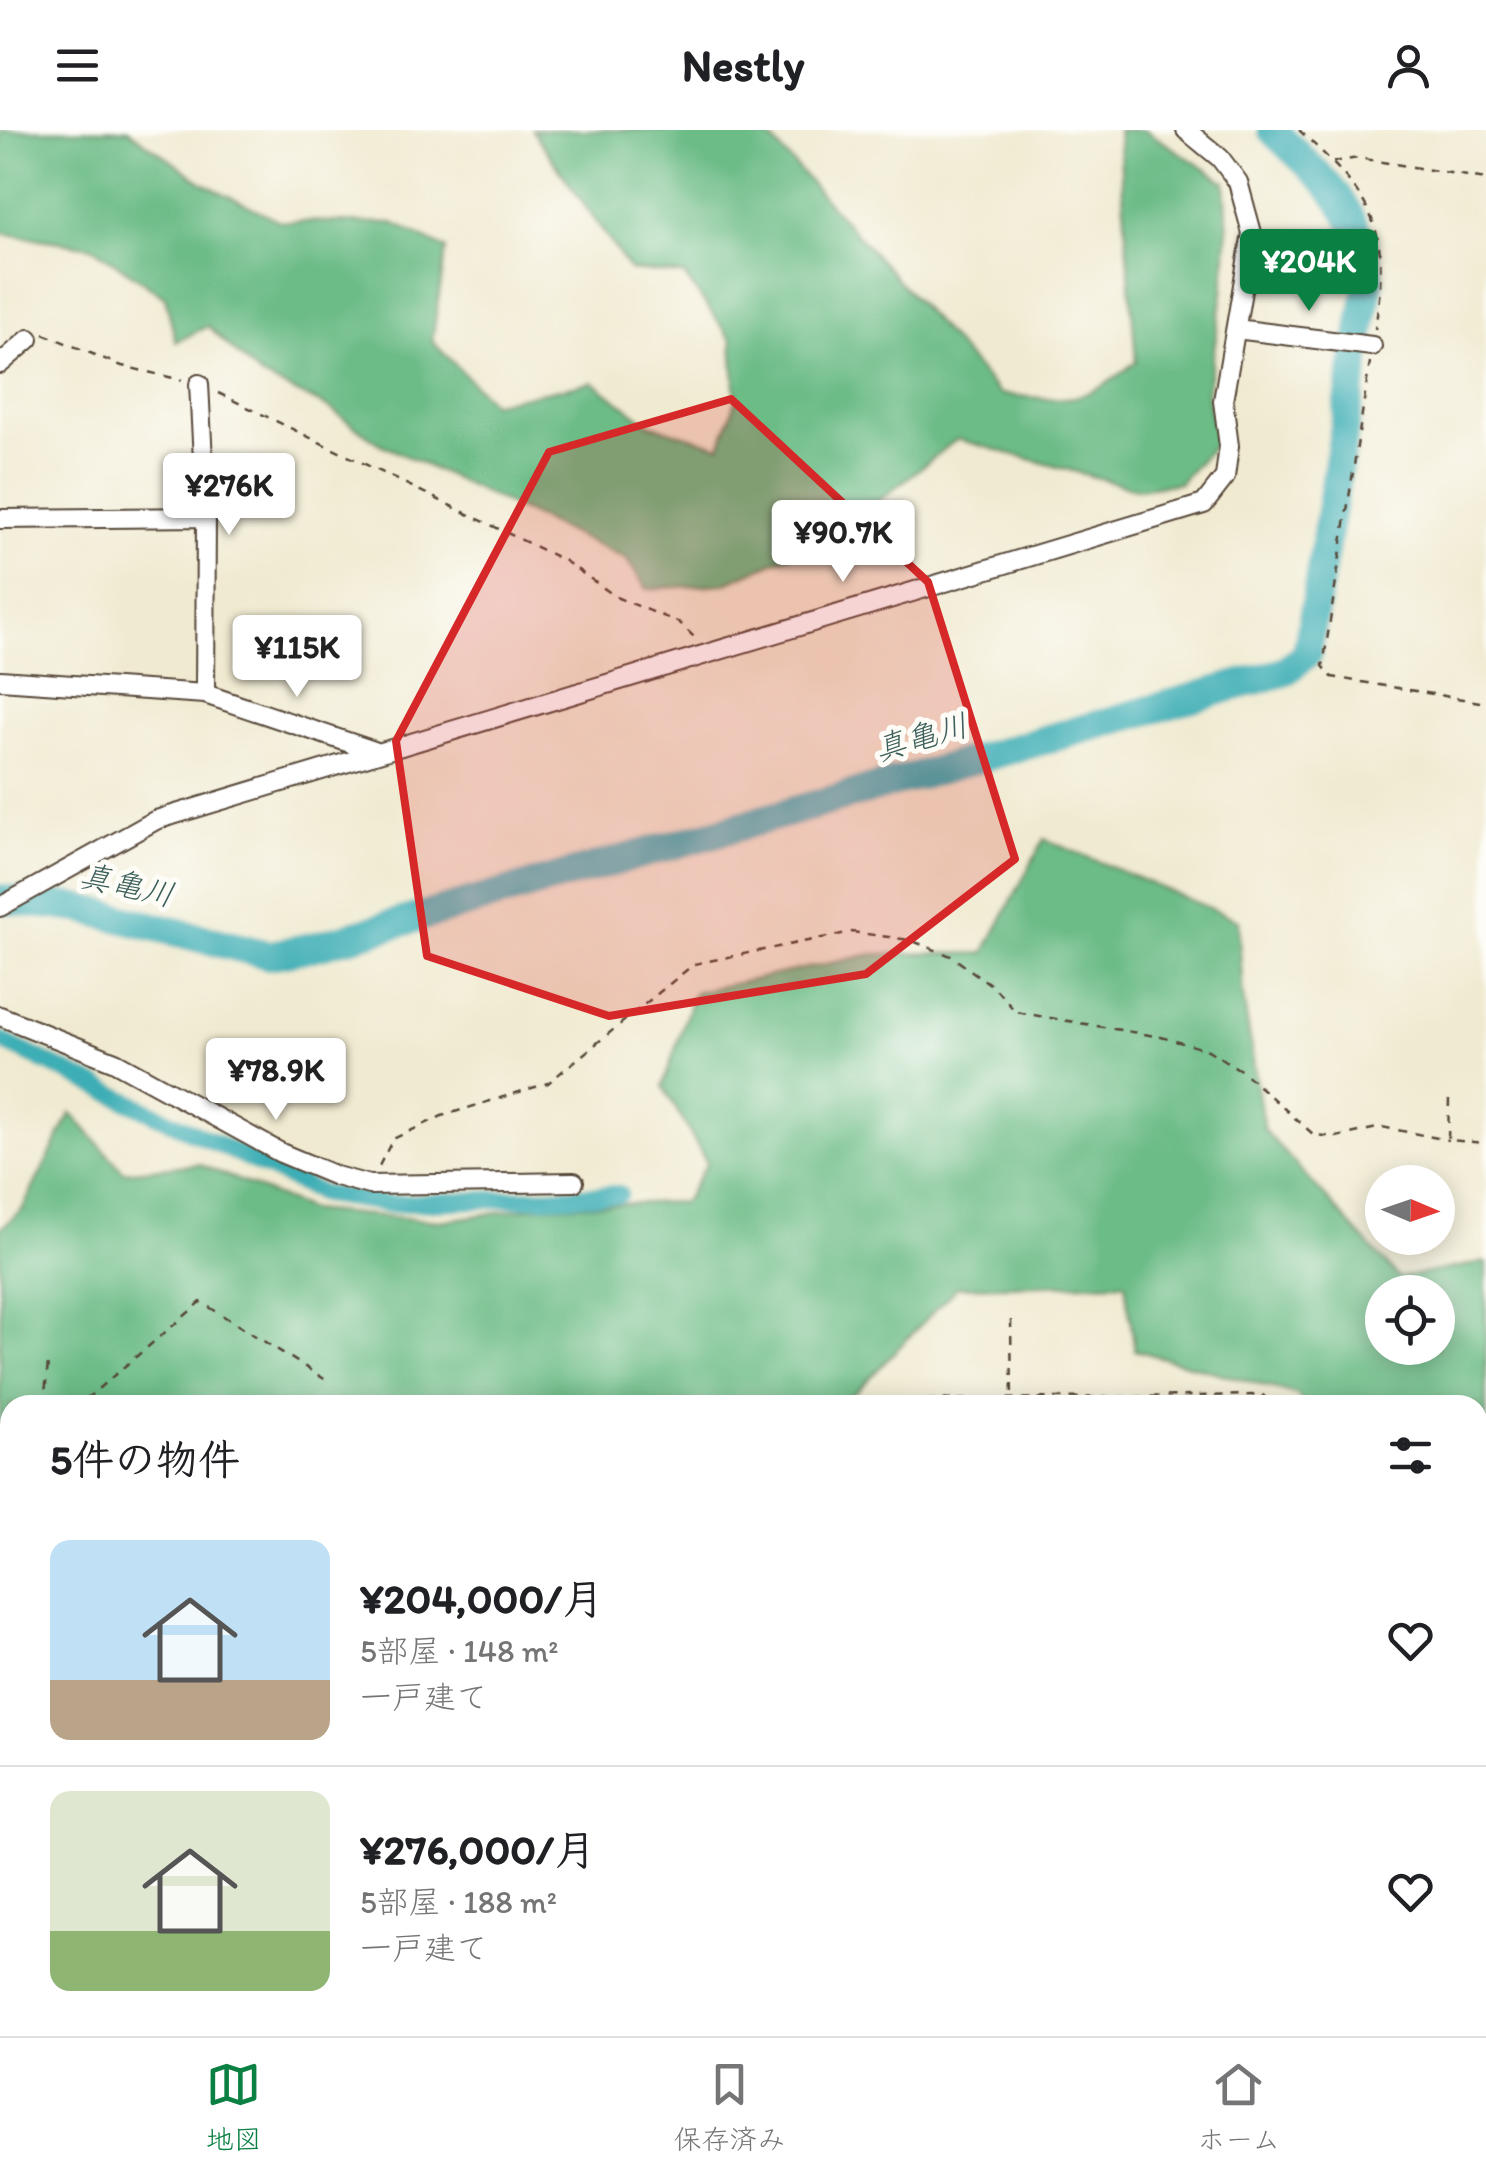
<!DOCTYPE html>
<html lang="ja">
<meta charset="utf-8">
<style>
:root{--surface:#fff;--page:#f6f6f6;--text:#202124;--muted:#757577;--line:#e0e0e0;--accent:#0b8043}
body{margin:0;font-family:Itim,"Klee One",sans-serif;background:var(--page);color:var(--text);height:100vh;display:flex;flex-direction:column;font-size:38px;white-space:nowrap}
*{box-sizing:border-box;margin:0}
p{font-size:32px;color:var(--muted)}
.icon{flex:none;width:55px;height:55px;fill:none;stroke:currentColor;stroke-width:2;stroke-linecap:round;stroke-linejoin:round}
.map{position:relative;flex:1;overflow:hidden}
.side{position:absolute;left:0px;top:1265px;width:1488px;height:642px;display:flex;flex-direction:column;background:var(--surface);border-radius:30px 30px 0 0;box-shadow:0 5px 25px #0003}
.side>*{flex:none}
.needle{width:65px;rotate:92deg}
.buttons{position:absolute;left:1365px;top:1035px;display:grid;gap:20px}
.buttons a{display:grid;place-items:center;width:90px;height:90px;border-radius:50%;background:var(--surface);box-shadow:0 5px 25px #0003;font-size:50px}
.price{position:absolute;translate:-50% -85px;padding:0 22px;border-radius:10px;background:#fff;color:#222;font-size:32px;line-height:65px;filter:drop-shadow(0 2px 5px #0008)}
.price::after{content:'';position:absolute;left:50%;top:60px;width:30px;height:22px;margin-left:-15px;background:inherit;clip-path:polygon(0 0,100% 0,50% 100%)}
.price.current{background:var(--accent);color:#fff}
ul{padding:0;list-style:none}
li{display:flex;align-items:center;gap:30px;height:250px;padding:0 50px}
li+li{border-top:2px solid var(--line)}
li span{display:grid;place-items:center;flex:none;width:280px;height:200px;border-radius:20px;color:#555}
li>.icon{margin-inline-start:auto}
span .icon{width:120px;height:120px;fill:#fffc;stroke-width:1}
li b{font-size:42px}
h2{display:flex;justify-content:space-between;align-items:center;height:120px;padding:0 50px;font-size:42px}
header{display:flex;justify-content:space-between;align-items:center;height:130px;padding:0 50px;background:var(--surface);font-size:45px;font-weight:800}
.dock{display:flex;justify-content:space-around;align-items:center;height:140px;border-top:2px solid var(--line);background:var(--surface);font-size:28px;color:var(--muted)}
.dock a{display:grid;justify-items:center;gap:5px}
.dock .current{color:var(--accent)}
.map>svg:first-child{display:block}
</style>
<header><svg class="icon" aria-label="menu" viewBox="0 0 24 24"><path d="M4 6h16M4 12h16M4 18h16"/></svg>Nestly<svg class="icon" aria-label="person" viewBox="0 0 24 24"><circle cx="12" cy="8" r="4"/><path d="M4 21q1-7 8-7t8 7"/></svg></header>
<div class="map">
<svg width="1486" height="1906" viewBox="0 0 1486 1906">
<rect width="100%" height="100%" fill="#fdfcf7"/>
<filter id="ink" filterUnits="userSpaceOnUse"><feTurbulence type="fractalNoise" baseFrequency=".01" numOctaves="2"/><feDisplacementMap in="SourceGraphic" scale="20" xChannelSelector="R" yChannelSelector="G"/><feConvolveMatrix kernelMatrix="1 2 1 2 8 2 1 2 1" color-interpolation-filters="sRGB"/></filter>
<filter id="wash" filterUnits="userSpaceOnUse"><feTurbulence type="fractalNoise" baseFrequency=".0048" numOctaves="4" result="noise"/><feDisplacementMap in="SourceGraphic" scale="40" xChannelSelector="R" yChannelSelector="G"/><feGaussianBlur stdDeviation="2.25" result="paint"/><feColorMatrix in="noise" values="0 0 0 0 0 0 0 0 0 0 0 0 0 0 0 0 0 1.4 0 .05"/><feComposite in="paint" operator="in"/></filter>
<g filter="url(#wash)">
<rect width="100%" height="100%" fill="#f0ead0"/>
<path fill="#6cbc86" stroke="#547352" stroke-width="2.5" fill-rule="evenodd" d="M 0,0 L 128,0 L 203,53 L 280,91 L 393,93 L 446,119 L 432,211 L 492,273 L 593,252 L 649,294 L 720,316 L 736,271 L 732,210 L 684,145 L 630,140 L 532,0 L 763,0 L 1000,264 C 1065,271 1085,276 1136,231 L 1118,0 L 1145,0 L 1225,52 L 1228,99 L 1223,163 L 1207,263 L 1216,313 L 1179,353 L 1138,359 L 957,309 L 867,380 L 792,424 L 724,454 L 647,459 L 626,429 L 380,314 L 326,276 L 260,246 L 208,196 L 176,212 L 165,167 L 92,117 L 0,103 Z
M 1044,709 L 1238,790 L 1243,866 L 1264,1000 L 1399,1148 L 1486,1132 L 1486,1335 L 1478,1333 L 1478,1275 L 1303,1275 L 1298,1265 L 1135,1220 L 1125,1153 L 957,1157 L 859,1259 L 836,1275 L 10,1275 L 10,1312 L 0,1311 L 0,1099 L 22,1080 L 71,983 L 124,1042 L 199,1034 L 310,1080 L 440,1091 L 541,1076 L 684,1072 L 707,1033 L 663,956 L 694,862 L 873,824 L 984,823 ZM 1438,1162 L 1438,1218 L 1382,1218 L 1382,1162 Z
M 221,1898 L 530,1898 L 531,1906 L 206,1906 Z"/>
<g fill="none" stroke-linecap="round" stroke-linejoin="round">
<path stroke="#3caeb5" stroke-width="18" d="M 0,910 L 322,1064 L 390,1074 L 619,1064"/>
<path stroke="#3caeb5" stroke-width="30" d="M 0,769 L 79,778 L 269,825 L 317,816 L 1284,542 L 1307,524 L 1369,151 C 1358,72 1326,53 1272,0"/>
</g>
</g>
<g filter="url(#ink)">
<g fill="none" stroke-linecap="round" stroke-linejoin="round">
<g stroke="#564739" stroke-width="14">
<path id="lane" d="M 0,1502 L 10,1503"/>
</g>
<g stroke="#564739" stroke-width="22">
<path id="street" d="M 1236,199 L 1372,216
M 0,234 L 29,209
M 199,254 L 206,387 L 205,564
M 0,389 L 206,387
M 0,550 L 205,564 L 374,621
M 0,777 L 156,690 L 1204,374 L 1225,347 L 1229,316 L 1223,271 L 1252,103 L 1238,52 L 1220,28 L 1186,0
M 0,886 L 115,932 L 281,1023 L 336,1046 L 369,1055 L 574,1052
M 1478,1399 L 1486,1399
M 0,1637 L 10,1686
M 1478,1659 L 1486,1659
M 0,1811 L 10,1795
M 0,1896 L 6,1906
M 926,1898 L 926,1906
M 1378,1898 L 1378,1906"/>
</g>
<path stroke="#564739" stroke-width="2.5" stroke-dasharray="8 8" stroke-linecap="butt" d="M 1299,0 C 1374,70 1391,96 1375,199
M 1333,32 L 1358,28 L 1486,49
M 44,204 L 122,236 L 182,250
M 1370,232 L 1323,536 L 1332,547 L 1486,573
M 218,263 L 565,431 L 618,468 L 680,493 L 694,507
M 1449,969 L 1448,1010 L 1486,1013
M 379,1036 L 393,1009 L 442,986 L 548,953 L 694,834 L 852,802 L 910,810 L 951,826 L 994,857 L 1016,882 L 1161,907 L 1208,920 L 1242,941 L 1314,1005 L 1336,1007 L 1382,997 L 1448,1010
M 1011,1190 L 1012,1275
M 86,1269 L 201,1172 L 326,1250
M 44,1275 L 48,1233
M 848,1275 L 853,1271 L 1263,1265 L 1272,1275
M 0,1390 L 10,1380
M 1478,1780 L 1486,1780
M 314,1898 L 322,1906
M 538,1898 L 539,1906
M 368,1906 L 389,1898"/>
<use href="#lane" stroke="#fff" stroke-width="9"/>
<use href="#street" stroke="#fff" stroke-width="18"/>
</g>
</g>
<path fill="#d62828" fill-opacity="0.2" stroke="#d62828" stroke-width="8" stroke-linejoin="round" d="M 731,269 L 928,452 L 1015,729 L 866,844 L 609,886 L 427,826 L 396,611 L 549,322 Z"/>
<g text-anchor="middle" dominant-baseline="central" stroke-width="10" stroke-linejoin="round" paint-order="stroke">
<g font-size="32" font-style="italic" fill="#3b5f5a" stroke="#fdfcf7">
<text transform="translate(921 607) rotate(-16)">真亀川</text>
<text transform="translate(127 755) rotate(13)">真亀川</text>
</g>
</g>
</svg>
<div class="buttons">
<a><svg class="needle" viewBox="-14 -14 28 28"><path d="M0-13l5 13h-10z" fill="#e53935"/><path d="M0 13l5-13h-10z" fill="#757577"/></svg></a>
<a><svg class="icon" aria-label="locate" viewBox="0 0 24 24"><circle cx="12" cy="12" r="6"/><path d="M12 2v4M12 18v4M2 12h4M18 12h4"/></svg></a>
</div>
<b class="price current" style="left:1309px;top:184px">¥204K</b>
<b class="price" style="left:229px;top:408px">¥276K</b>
<b class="price" style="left:843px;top:455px">¥90.7K</b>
<b class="price" style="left:297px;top:570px">¥115K</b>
<b class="price" style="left:276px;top:993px">¥78.9K</b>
<section class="side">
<h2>5件の物件<svg class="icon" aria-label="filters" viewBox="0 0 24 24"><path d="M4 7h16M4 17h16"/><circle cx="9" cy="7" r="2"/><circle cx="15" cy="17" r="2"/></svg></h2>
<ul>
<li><span style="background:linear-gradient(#bfe0f5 70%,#b9a48a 0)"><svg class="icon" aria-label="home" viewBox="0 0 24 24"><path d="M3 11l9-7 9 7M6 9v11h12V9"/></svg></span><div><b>¥204,000/月</b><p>5部屋 · 148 m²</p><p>一戸建て</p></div><svg class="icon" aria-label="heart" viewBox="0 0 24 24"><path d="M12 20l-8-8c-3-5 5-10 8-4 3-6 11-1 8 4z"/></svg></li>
<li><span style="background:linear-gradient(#dfe7d0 70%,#8fb573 0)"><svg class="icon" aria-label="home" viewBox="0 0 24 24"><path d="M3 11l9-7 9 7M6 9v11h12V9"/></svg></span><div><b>¥276,000/月</b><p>5部屋 · 188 m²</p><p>一戸建て</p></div><svg class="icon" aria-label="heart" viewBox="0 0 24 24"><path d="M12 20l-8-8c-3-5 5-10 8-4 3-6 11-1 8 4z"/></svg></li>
</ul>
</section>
</div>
<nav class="dock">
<a class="current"><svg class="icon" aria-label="map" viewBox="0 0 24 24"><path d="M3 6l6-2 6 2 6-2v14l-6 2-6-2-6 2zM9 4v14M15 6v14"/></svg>地図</a>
<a><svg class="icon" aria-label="saved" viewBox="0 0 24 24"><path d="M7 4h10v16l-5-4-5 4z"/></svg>保存済み</a>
<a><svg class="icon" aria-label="home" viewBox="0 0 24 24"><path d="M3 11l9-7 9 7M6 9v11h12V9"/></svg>ホーム</a>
</nav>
